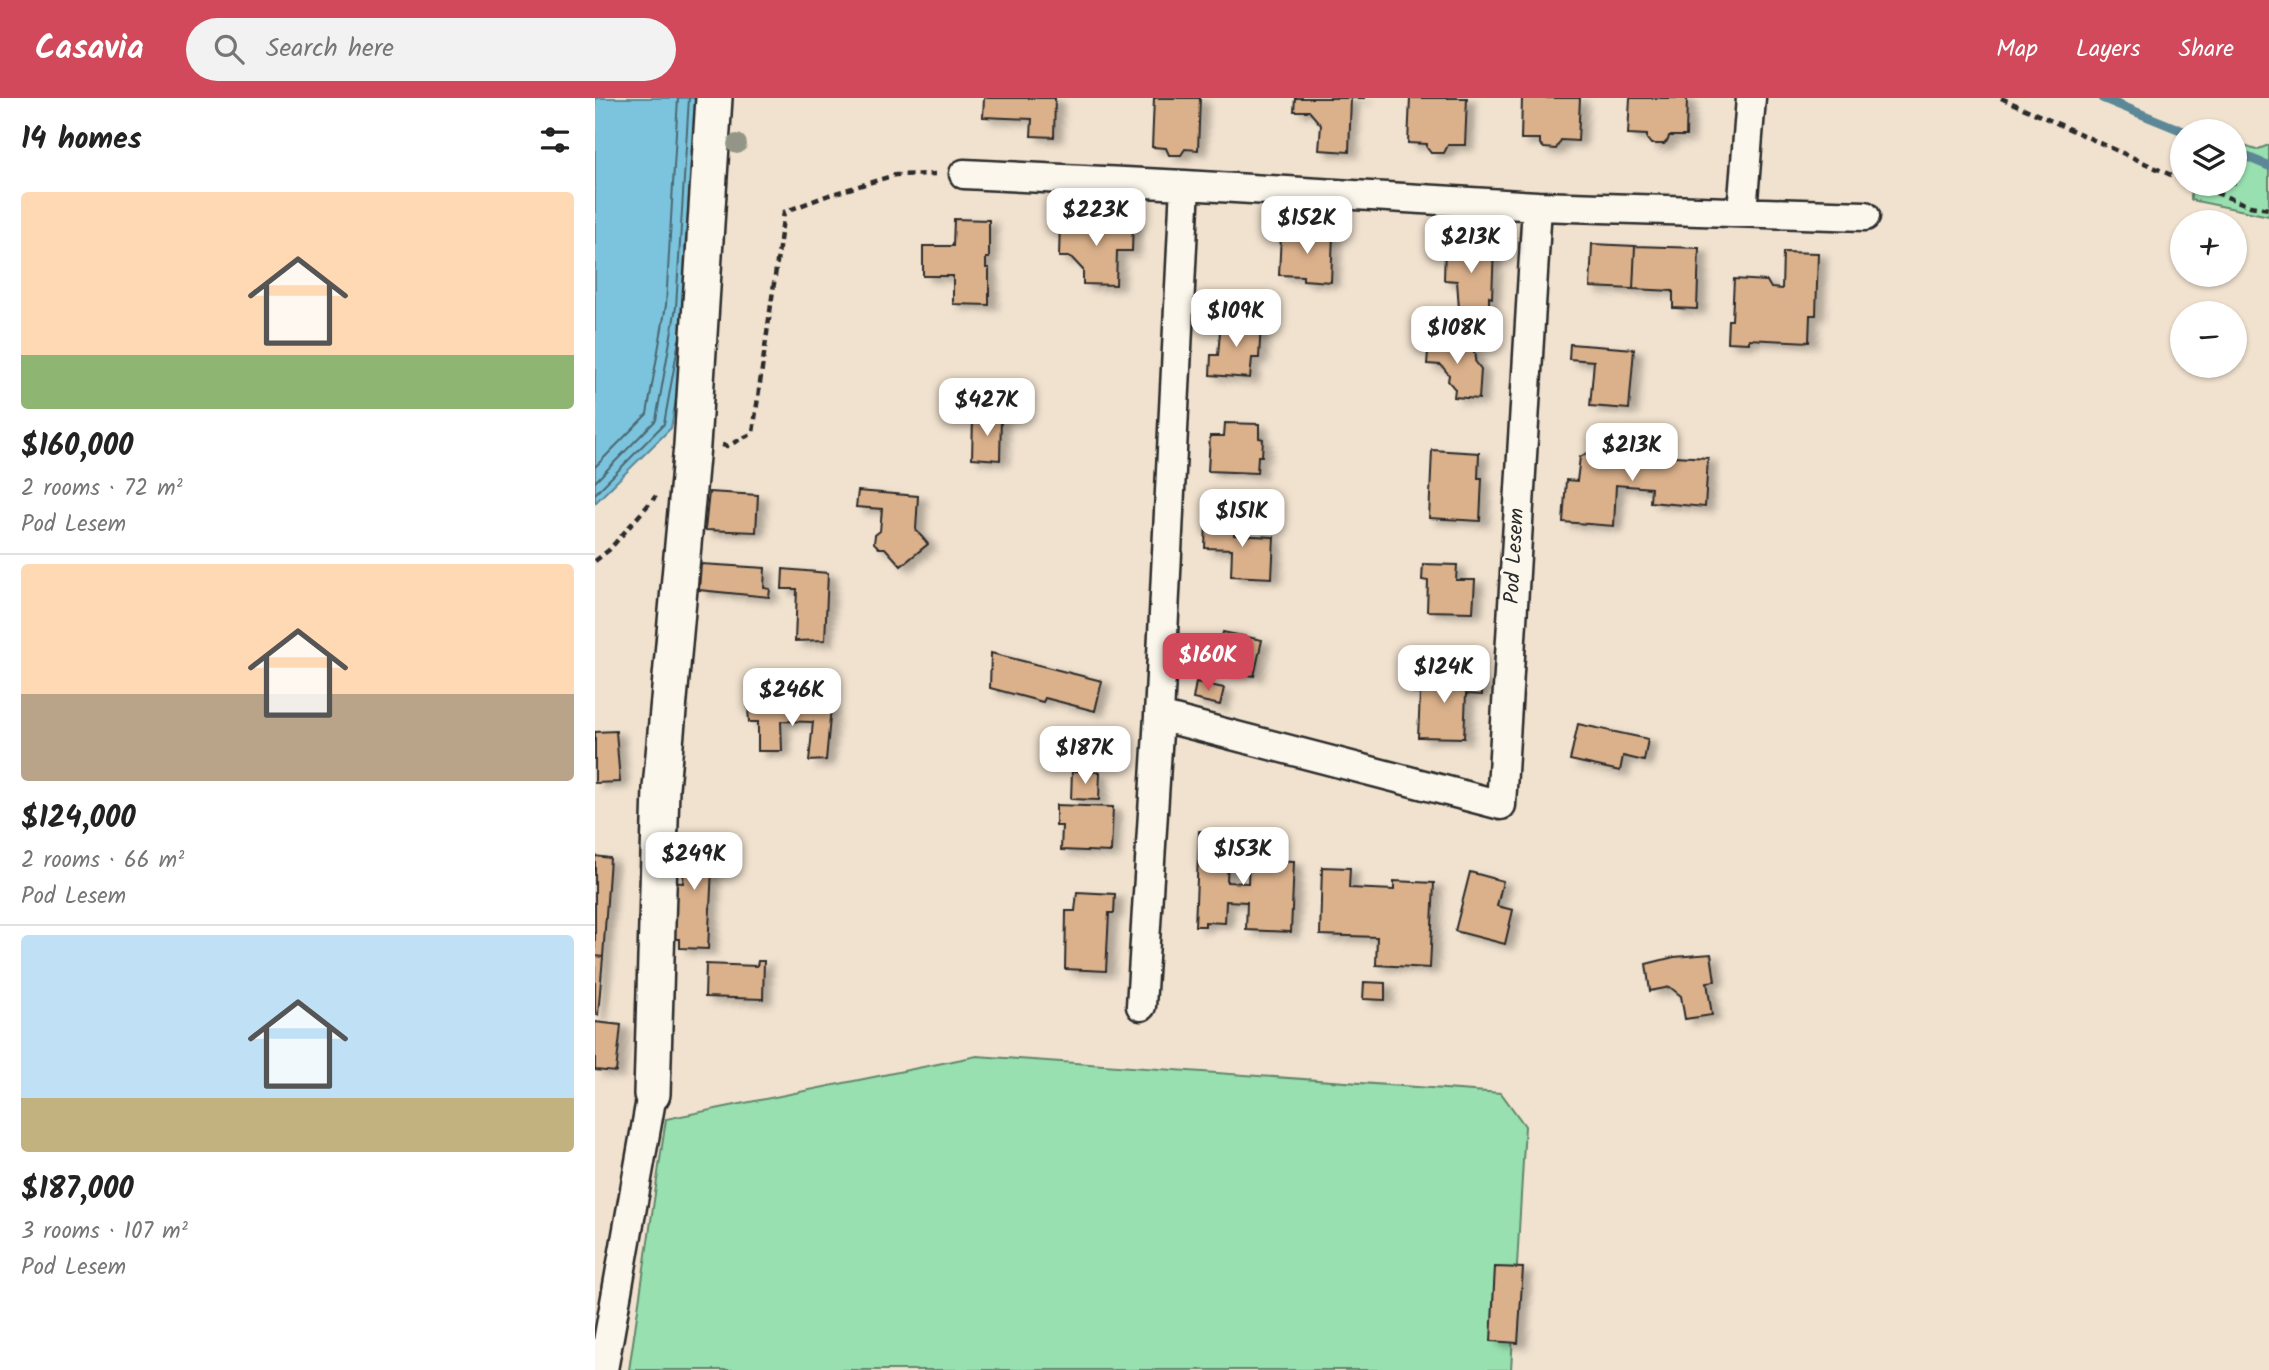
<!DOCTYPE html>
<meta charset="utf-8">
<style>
:root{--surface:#fff;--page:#f2f2f2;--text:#222;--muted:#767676;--line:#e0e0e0;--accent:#d1495b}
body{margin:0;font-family:Kalam,sans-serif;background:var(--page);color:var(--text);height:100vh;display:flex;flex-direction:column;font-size:26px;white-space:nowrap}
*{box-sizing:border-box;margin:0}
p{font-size:23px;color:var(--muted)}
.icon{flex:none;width:38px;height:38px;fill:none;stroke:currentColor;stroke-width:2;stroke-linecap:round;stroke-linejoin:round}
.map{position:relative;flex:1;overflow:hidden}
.drawer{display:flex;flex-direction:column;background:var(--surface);width:595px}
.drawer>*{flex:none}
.buttons{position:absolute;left:1575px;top:21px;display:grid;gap:14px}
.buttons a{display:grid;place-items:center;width:77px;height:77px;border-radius:50%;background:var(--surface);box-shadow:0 2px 5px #0004;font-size:35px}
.price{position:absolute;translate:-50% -60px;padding:0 16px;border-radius:14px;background:#fff;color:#222;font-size:23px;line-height:46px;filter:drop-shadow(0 2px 4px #0008)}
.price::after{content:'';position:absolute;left:50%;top:42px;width:21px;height:16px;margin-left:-10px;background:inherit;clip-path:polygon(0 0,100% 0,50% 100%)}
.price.selected{background:var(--accent);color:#fff}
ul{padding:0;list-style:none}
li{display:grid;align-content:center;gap:14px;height:371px;padding:0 21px}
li+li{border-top:2px solid var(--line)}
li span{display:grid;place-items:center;height:217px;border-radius:7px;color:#555}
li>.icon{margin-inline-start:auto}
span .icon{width:126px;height:126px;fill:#fffc;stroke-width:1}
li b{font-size:30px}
h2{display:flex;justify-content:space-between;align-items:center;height:84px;padding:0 21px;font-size:30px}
header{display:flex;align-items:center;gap:42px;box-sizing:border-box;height:98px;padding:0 35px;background:var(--accent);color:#fff}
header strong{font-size:33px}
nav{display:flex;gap:38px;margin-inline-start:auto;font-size:24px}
.search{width:490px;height:63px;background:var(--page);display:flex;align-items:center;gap:18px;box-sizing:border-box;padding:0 24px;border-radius:38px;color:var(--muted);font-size:26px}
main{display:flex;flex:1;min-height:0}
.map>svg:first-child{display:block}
</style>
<header>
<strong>Casavia</strong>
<div class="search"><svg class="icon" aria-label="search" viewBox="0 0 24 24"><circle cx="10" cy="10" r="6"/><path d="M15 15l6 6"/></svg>Search here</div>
<nav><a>Map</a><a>Layers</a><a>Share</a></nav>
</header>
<main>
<section class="drawer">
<h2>14 homes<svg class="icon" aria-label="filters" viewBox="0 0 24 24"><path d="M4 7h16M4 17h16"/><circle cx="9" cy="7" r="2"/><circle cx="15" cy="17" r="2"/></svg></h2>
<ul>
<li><span style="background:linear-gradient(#ffd9b3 75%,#8fb573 0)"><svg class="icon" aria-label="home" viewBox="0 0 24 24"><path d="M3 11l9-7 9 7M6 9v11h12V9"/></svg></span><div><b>$160,000</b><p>2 rooms · 72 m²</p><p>Pod Lesem</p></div></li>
<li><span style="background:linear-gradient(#ffd9b3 60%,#b9a48a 0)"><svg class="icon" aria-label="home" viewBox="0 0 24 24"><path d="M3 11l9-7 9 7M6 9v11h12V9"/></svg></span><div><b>$124,000</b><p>2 rooms · 66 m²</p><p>Pod Lesem</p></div></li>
<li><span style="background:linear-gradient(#bfe0f5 75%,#c2b280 0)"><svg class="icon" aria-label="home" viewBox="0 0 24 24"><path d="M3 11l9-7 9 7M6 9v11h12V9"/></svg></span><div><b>$187,000</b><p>3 rooms · 107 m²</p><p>Pod Lesem</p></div></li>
</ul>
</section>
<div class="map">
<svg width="1674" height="1272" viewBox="0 0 1674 1272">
<defs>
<filter id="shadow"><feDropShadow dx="8" dy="4.5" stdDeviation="3.5" flood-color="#0004"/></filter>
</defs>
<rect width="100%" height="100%" fill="#f1e2cf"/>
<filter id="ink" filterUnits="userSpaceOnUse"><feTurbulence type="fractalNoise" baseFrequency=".0143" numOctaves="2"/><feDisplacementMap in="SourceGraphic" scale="14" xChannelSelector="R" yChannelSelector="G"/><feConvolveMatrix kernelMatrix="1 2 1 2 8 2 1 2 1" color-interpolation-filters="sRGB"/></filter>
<g filter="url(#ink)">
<path fill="#98e0af" stroke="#62866d" stroke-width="2" d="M 1640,45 L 1661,52 L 1674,47 L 1674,118 L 1596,102 L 1596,86 L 1640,86 Z
M 382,958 L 906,995 L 930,1028 L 916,1272 L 34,1272 L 71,1021 Z"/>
<path fill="#7cc4dd" stroke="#5c8796" stroke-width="2" d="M 0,0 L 110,0 L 97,211 L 76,330 L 0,405 Z"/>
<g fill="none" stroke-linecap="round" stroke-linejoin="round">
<path stroke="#4b6872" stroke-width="2" d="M 0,369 L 52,316 L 71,207 L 83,0
M 0,384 L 61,322 L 81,209 L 94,0
M 0,396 L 69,326 L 84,242"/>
<path stroke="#5c8796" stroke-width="9" d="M 1507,0 L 1588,33
M 1640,54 L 1674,68"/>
</g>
<path fill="#dbb18c" stroke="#2b2b2b" stroke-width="2" filter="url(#shadow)" d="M 389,0 L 460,0 L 459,39 L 436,38 L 437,21 L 388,19 Z
M 559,0 L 605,0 L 603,52 L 590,51 L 586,57 L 574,57 L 571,50 L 557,49 Z
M 700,0 L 770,0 L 756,0 L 754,54 L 724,52 L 726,27 L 714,13 L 699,13 Z
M 815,0 L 872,0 L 870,47 L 853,47 L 849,55 L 836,55 L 832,50 L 832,46 L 813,45 Z
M 927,0 L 985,0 L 983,43 L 966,42 L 961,51 L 949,50 L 945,46 L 945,41 L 926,41 Z
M 1035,0 L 1092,0 L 1091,38 L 1074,38 L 1073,42 L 1069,46 L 1056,46 L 1052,41 L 1052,37 L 1033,36 Z
M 359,121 L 394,122 L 394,160 L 391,160 L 391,170 L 394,170 L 394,207 L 358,206 L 358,178 L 328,178 L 328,148 L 358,148 Z
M 522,121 L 538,121 L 537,153 L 522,153 L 521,187 L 488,186 L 488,172 L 476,159 L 464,159 L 465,122 L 485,123 L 485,126 L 521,127 Z
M 686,135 L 738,137 L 736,184 L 708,182 L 708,178 L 684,177 Z
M 997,146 L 1040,148 L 1038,191 L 995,189 Z
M 850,147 L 899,149 L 897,200 L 894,199 L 894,212 L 864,211 L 862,183 L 849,182 Z
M 1040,148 L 1104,150 L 1102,211 L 1078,210 L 1078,193 L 1038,191 Z
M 1188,154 L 1223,155 L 1221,217 L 1215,217 L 1214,244 L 1154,241 L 1154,245 L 1132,244 L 1133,222 L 1137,222 L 1139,181 L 1172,183 L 1176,190 L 1187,191 Z
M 626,222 L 666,225 L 664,260 L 657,260 L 655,280 L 615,277 L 616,257 L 623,257 Z
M 834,241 L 871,244 L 881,257 L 880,263 L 886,271 L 884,301 L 859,299 L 860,291 L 853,283 L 854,277 L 846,267 L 832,266 Z
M 975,246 L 1039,251 L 1034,311 L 995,308 L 999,263 L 974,261 Z
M 378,319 L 406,320 L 405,362 L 377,360 Z
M 630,325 L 664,326 L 664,340 L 668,341 L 667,358 L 663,358 L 662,375 L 613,373 L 615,338 L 629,338 Z
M 837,352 L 884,355 L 883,380 L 887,380 L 885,423 L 834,420 Z
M 996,353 L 1113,360 L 1110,409 L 1055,404 L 1056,390 L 1021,387 L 1019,428 L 968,424 L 971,382 L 982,383 L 985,359 Z
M 263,393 L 323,398 L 321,432 L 333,446 L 306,468 L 290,450 L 284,450 L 279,445 L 280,437 L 285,433 L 287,411 L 261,409 Z
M 114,394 L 163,397 L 161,434 L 110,432 Z
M 611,422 L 640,423 L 639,437 L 679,439 L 677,480 L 636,478 L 637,451 L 610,450 Z
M 106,466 L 170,470 L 169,490 L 175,491 L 174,499 L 104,492 Z
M 828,466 L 862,467 L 861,482 L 880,482 L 878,514 L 832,513 L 833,483 L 827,482 Z
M 188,471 L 233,475 L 230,542 L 200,543 L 202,491 L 187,491 Z
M 628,534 L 667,542 L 659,578 L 620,570 Z
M 396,555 L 507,583 L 500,613 L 450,600 L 448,604 L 395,590 Z
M 820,578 L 887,581 L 887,597 L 871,596 L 869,640 L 823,639 L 825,596 L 820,595 Z
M 601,584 L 629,590 L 625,607 L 598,601 Z
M 153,596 L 186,596 L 186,610 L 153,610 Z
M 236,609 L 231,662 L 214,663 L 218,624 L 186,623 L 187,653 L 163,653 L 163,624 L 154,624 L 153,610 Z
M 983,626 L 1053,641 L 1049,663 L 1028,658 L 1025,673 L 975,662 Z
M 21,633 L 25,684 L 0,685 L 0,634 Z
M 477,673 L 505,674 L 504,702 L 476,701 Z
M 461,707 L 518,709 L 516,754 L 466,752 L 467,728 L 461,728 Z
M 604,733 L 634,734 L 632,784 L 653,785 L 654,761 L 699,763 L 696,834 L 651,832 L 652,804 L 631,803 L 630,825 L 610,824 L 610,828 L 600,828 Z
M 86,737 L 122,739 L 120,770 L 117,770 L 113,851 L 85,850 L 85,841 L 79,841 L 74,784 L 88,785 L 89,769 L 85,769 Z
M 0,758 L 15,760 L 8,859 L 0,858 Z
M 727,769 L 755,770 L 754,790 L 799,792 L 799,783 L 839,785 L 835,870 L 781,867 L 782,839 L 725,837 Z
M 875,774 L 908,783 L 902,808 L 918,812 L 910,846 L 860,833 Z
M 482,794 L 520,796 L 519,815 L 514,815 L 511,873 L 470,871 L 471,813 L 480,813 Z
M 1116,856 L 1120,883 L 1112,884 L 1117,917 L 1090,921 L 1086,898 L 1075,889 L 1055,893 L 1051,866 L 1079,859 Z
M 0,858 L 8,859 L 3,917 L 0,917 Z
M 163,863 L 169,863 L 168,901 L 110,899 L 111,866 L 162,868 Z
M 769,884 L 790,885 L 790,902 L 768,901 Z
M 0,924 L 26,927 L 21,974 L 0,972 Z
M 900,1169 L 928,1170 L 923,1245 L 896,1243 Z"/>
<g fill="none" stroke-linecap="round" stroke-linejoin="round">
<g stroke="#2b2b2b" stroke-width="33">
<path id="minor" d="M 369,76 L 590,87
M 1147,114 L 1156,0
M 564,618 L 906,707 L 942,108
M 546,908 L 564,618 L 590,87 L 942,108 L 1270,118
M 8,1272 L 57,996"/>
</g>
<g stroke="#2b2b2b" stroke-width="40">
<path id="tertiary" d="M 57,996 L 66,690 L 97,347 L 119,0"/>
</g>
<path stroke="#2b2b2b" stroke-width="4.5" stroke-dasharray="7 5" stroke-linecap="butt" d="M 1406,0 L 1587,82
M 1598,86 L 1655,108 L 1674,111
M 127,347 L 132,348 L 158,335 L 189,114 L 234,97 L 300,77 L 343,76
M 0,463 L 14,452 L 61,398"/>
<use href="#minor" stroke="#fbf7ec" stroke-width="28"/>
<use href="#tertiary" stroke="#fbf7ec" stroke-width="35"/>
</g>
<circle fill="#939687" cx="142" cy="46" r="10"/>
</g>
<g text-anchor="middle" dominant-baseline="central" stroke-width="6" stroke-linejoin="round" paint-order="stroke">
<g font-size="21" fill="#2b2b2b" stroke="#fbf7ec">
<text transform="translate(920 458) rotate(-87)">Pod Lesem</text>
</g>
</g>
</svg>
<div class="buttons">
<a><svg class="icon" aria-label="layers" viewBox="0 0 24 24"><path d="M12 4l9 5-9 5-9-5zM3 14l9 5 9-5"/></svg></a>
<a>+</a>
<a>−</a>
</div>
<b class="price" style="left:501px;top:150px">$223K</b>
<b class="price" style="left:712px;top:158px">$152K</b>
<b class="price" style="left:876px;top:177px">$213K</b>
<b class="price" style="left:641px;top:251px">$109K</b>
<b class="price" style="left:862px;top:268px">$108K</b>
<b class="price" style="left:392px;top:340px">$427K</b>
<b class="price" style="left:1037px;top:385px">$213K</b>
<b class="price" style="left:647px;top:451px">$151K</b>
<b class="price selected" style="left:613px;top:595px">$160K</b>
<b class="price" style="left:849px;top:607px">$124K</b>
<b class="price" style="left:197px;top:630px">$246K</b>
<b class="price" style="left:490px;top:688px">$187K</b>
<b class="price" style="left:648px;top:789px">$153K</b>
<b class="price" style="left:99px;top:794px">$249K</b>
</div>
</main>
